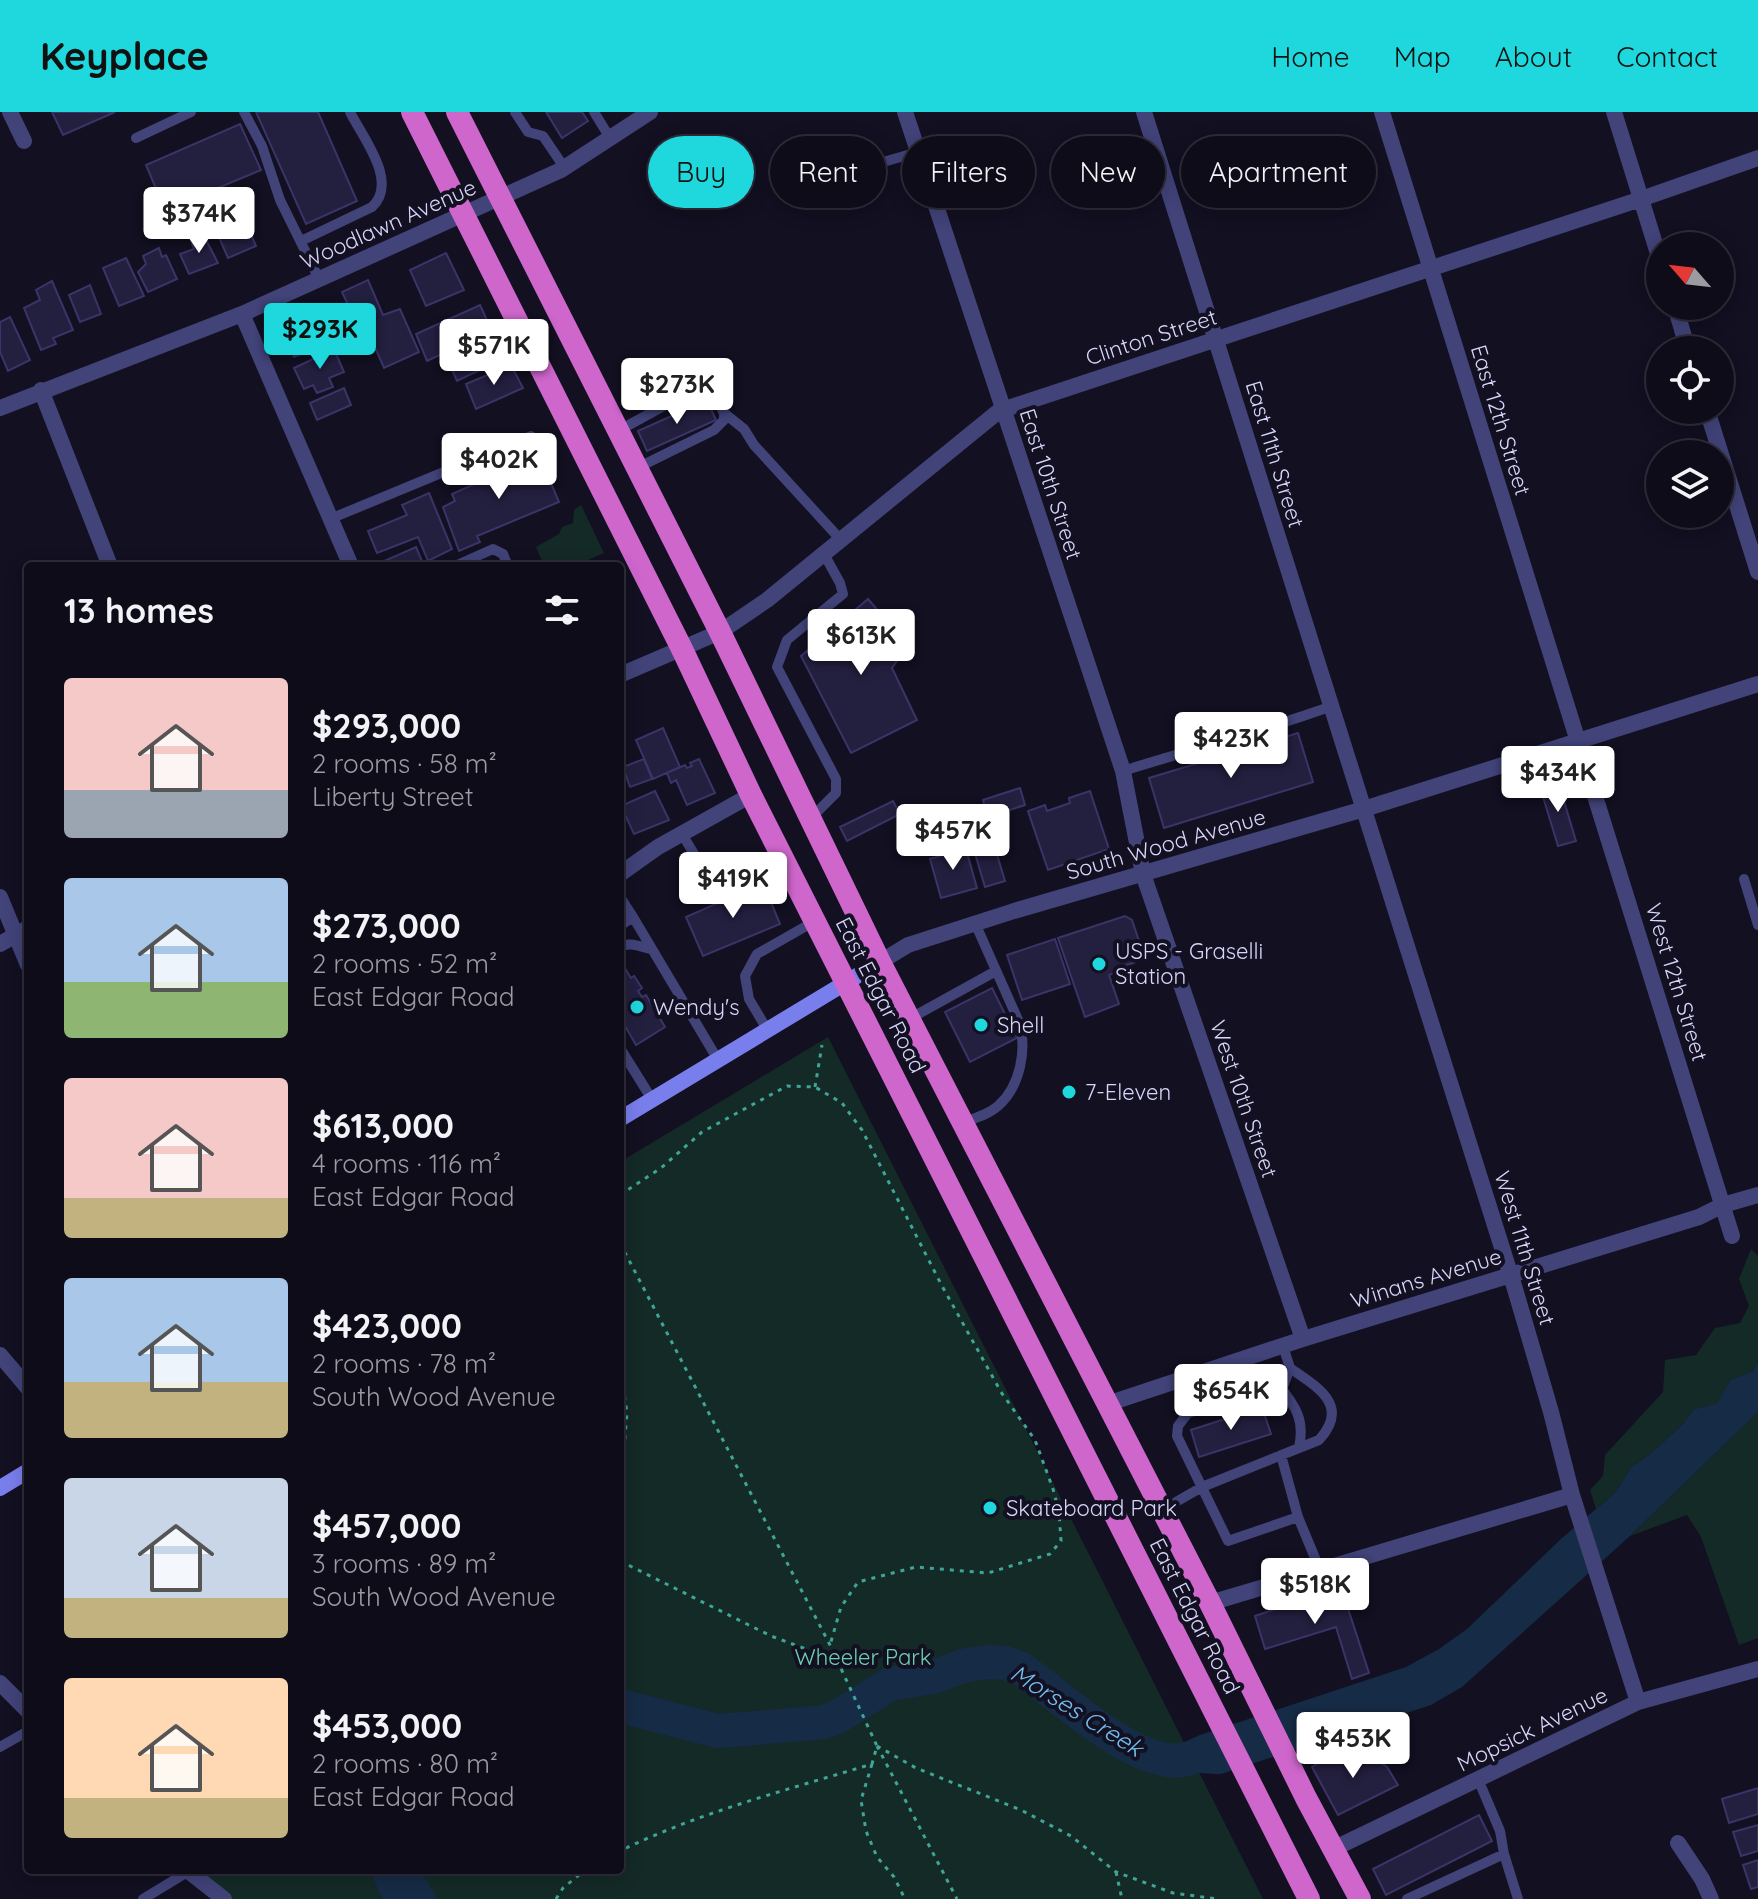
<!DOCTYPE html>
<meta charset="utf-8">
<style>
:root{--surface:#0e0c19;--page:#171522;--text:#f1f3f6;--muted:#9b9ba2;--line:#2e2c38;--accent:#1ed8dd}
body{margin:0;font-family:Quicksand,sans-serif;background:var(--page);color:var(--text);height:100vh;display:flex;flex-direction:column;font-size:30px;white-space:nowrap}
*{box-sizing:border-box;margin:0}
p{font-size:26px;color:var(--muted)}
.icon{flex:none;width:44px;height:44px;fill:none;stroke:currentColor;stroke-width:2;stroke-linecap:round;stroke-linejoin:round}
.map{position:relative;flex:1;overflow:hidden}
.drawer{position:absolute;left:24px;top:450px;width:600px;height:1312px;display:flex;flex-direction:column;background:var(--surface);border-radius:8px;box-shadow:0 4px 20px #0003,0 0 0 2px var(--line)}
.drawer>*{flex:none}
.guide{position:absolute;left:648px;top:24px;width:760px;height:72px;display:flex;gap:16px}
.needle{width:52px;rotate:298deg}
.controls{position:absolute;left:1646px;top:120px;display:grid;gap:16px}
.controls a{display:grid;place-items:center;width:88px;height:88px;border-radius:50%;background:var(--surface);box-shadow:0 4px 20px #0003,0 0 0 2px var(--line);font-size:40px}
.price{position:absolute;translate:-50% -68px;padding:0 18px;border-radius:8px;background:#fff;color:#222;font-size:26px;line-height:52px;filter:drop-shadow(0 2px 4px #0008)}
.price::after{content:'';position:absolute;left:50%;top:48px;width:24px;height:18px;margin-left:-12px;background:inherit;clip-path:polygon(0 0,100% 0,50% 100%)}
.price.selected{background:var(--accent);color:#111}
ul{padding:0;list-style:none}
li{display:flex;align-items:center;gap:24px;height:200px;padding:0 40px}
li span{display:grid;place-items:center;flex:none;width:224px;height:160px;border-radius:8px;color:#555}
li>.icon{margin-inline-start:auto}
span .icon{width:96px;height:96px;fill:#fffc;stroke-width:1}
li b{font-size:34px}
h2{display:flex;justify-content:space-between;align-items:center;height:96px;padding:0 40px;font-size:34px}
.pill{padding:0 28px;border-radius:36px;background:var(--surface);box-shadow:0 4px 20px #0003,0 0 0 2px var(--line);font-size:28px;line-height:72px}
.pill.selected{background:var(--accent);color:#111}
header{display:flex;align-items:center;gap:48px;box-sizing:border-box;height:112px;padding:0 40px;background:var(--accent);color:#111}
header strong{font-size:38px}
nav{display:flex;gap:44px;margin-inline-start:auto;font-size:28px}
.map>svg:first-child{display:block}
</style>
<header>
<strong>Keyplace</strong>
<nav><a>Home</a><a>Map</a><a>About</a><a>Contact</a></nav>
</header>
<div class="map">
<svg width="1758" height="1787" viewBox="0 0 1758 1787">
<rect width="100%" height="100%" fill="#121021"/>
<path fill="#142a27" d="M 581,393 L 604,441 L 574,454 L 544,454 L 536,435 L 559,422 L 562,415 L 573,411 L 574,398 Z
M 828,925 L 1263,1787 L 214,1787 L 189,1758 L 620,1758 L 620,1050 Z
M 1751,1137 L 1758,1144 L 1758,1250 L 1753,1259 L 1730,1268 L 1717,1293 L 1694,1297 L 1683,1312 L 1649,1343 L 1631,1355 L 1616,1380 L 1596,1397 L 1590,1378 L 1603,1364 L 1605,1343 L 1663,1280 L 1665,1248 L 1696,1243 L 1715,1216 L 1740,1211 L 1749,1194 L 1739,1167 Z
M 1758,1300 L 1758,1526 L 1739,1533 L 1701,1425 L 1687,1403 L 1630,1424 Z"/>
<path fill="#162b45" d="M 1758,1250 L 1758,1300 L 1630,1424 L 1462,1575 L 1431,1593 L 1221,1662 C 1194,1662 1176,1659 1153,1644 L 1200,1623 L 1406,1555 L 1439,1537 L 1467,1517 L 1562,1426 L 1616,1380 L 1631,1355 L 1649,1343 L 1683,1312 L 1694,1297 L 1717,1292 L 1730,1268 L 1753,1259 Z
M 370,1758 L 420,1758 L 438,1787 L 382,1787 Z"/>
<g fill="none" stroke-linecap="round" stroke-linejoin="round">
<path stroke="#162b45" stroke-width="34" d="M 620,1594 L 718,1619 L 757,1616 L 824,1610 L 841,1603 L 890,1572 L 933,1565 L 966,1553 L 989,1550 L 1005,1551 L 1020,1556 C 1060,1584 1119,1640 1167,1648 C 1177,1650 1188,1647 1198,1644"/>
</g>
<path fill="#231f3f" stroke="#3a3468" stroke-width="2" d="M 52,0 L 115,0 L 63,23 Z
M 256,0 L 318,0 L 357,89 L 306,112 Z
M 546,0 L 582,0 L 588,9 L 562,26 Z
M 240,12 L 261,58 L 165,98 L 146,53 Z
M 243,104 L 256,134 L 228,146 L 215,116 Z
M 202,120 L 218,151 L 189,162 L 180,142 L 194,137 L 190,126 Z
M 159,136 L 162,145 L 166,143 L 177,167 L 148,180 L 138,160 L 146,152 L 143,144 Z
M 446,141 L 464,178 L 426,194 L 410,158 Z
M 126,146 L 144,184 L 119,194 L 103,156 Z
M 368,168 L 383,203 L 400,197 L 419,240 L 384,256 L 367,217 L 360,219 L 342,180 Z
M 52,169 L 73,218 L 53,226 L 56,232 L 41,238 L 24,196 L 40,188 L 36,178 Z
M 90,173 L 101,202 L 80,210 L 69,183 Z
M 480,193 L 492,219 L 427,249 L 416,222 Z
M 306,203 L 318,235 L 294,245 L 282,214 Z
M 10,205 L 30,248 L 8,259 L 0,240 L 0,210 Z
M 497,226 L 505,246 L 457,269 L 448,249 Z
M 334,237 L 344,260 L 329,266 L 333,275 L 317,281 L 313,273 L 304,277 L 294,256 Z
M 511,253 L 523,276 L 476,297 L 466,272 Z
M 344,276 L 351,293 L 317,308 L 310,291 Z
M 707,288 L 716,308 L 647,339 L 638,319 Z
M 539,343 L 559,390 L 477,424 L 480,430 L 459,439 L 443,395 L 455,389 L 452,382 Z
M 429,381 L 452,437 L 428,449 L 418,425 L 377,441 L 368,419 L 407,403 L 402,393 Z
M 416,435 L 424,454 L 384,454 L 382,450 Z
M 868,487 L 908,533 L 892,556 L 917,608 L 851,641 L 801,544 Z
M 663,616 L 680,655 L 653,667 L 636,628 Z
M 1298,621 L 1313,670 L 1164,716 L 1149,666 Z
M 644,647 L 652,667 L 630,675 L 623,655 Z
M 699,647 L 715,681 L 687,693 L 676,668 L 671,671 L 667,661 L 685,653 L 687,656 L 692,654 L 690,651 Z
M 1558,669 L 1576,729 L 1558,734 L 1540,675 Z
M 1020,676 L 1025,693 L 988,705 L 983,688 Z
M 655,679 L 669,708 L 634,722 L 621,694 Z
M 1090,679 L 1109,737 L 1048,758 L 1028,699 L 1045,693 L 1047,699 L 1070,691 L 1069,686 Z
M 893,689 L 900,702 L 847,729 L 840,715 Z
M 993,729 L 1005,769 L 985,775 L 973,735 Z
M 955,733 L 957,739 L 966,737 L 977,776 L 941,786 L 930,747 L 940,744 L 939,738 Z
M 763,771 L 780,812 L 703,844 L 686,805 Z
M 1125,804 L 1132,808 L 1145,847 L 1118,856 L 1119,859 L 1109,863 L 1119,892 L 1085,905 L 1058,826 Z
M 1055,827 L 1070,872 L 1022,888 L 1007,843 Z
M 620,848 L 631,866 L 634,864 L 642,876 L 638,879 L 642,885 L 646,883 L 665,915 L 636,933 L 620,905 Z
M 992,876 L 1017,926 L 970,950 L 945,900 Z
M 1262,1295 L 1271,1322 L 1199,1345 L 1191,1318 Z
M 1341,1475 L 1369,1561 L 1352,1567 L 1336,1515 L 1265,1537 L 1255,1504 Z
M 1365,1640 L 1387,1655 L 1398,1673 L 1338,1703 L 1312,1655 L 1336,1641 L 1356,1649 Z
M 1758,1676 L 1758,1702 L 1729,1711 L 1722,1687 Z
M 1479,1703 L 1492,1729 L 1386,1783 L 1373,1757 Z
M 1758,1713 L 1758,1739 L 1741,1744 L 1733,1720 Z
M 1758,1748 L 1758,1775 L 1751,1777 L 1743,1753 Z"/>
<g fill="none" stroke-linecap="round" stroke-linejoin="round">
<path stroke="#3ea597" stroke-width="3" stroke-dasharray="4 6" stroke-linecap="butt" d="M 815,975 L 822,933
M 620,1083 L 661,1056 L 702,1020 L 787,974 L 815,975 L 842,991 L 862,1018 L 941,1172 L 1001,1280 L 1035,1328 L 1053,1377 L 1059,1400 L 1061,1429 L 1050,1442 L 988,1461 L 916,1455 L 858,1470 L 841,1495 L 830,1533
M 620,1131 L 830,1533 L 877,1634 L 872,1652 C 787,1678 700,1700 620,1739
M 620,1254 L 627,1301 L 620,1383
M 620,1449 L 771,1524 L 838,1549
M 877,1634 L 916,1656 L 1021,1698 L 1071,1724 L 1116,1760 L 1173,1781 L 1218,1787
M 877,1634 L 957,1787
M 872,1652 L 861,1688 L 866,1719 L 877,1745 L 894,1765 L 905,1787
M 1116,1760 L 1122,1787
M 556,1787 L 563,1776 L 585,1758"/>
<path stroke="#414379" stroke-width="10" d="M 244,0 L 262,34 L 280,88 L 319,167
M 515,0 L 528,20 L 543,24 L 564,55
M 594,0 L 610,26
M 136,26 L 191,0
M 866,55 L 918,40
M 301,129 L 372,95 C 399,70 363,26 350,0
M 724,301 L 744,317 L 754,333 L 841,428
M 618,319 L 698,275 L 711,277 L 724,301 L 724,308 L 714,318 L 637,356
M 330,407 L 531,324
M 455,454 L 493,437 L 503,442 L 508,454
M 1123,659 C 1193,637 1263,619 1332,594
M 811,706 L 836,681 L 836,667 L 777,555 L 787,528 L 843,482 L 840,471 L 824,442
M 682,722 L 708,765 L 720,768 L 781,740
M 1744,767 L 1758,813
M 620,785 L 633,805
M 620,814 L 633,805 L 718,948
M 620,835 C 629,829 641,835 651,837
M 911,906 L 996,859
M 768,919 L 749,887 L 745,864 L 757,842 L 815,809
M 620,936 L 653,989
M 964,1010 C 976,1006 989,1002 998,994 C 1021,974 1027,936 1019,910 L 975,811
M 1283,1234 L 1290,1256 L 1284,1272 L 1188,1301 L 1178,1314 L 1177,1324 L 1228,1429 L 1298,1405
M 1279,1273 C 1296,1295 1305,1308 1299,1336
M 1281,1343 L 1298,1405 L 1320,1458
M 1162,1398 L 1202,1375 L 1319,1328 C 1351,1293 1317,1275 1290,1256
M 0,1635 L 28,1619
M 1478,1667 L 1500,1719 L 1504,1742
M 143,1787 L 189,1759
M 1407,1787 L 1504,1742 L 1518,1787"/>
<path stroke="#414379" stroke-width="16" d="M 10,0 L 24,29
M 905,0 L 1123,659 L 1143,762 L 1303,1227
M 1144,0 L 1515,1177 L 1551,1300 L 1572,1383 L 1638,1590
M 1382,0 L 1732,1124
M 1614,0 L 1660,148
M 1675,194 L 1688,238
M 242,202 L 351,454
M 41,278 L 110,454
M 0,296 L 242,202 L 561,58 L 650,0
M 1707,298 L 1758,460
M 620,563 L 720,520 L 767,488 L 999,299 L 1641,87 L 1758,46
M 620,762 L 658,735 L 751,683
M 0,785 L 28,853
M 0,832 L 28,816
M 880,850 L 908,833 L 1014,799 L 1364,697 L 1758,572
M 0,1243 L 28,1276
M 1107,1292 L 1303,1227 L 1699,1105 L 1723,1093 L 1758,1083
M 1210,1491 L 1572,1383
M 0,1571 L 28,1599
M 1678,1731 L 1702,1767 L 1711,1787
M 1333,1737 L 1638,1590 L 1758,1557
M 187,1758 L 224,1787"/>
<path stroke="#797eed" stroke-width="16" d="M 620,1007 L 880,850
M 0,1376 L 28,1359"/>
<path stroke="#ce66cc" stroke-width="22" d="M 412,0 L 682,537 L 751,683 L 1309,1787
M 457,0 L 720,520 L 880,850 L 1210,1491 L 1306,1686 L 1360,1787"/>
</g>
<g fill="#1ed8dd" stroke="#121021" stroke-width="3">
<circle cx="1099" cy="852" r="8"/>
<circle cx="637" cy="895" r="8"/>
<circle cx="981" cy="913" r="8"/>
<circle cx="1069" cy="980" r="8"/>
<circle cx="990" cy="1396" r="8"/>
</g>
<g text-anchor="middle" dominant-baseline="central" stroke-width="8" stroke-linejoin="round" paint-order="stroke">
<g font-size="22" fill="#d7d5f9" stroke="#121021">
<text transform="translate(388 112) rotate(-24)">Woodlawn Avenue</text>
<text transform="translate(1151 225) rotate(-18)">Clinton Street</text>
<text transform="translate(1501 308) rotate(73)">East 12th Street</text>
<text transform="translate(1275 342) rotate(73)">East 11th Street</text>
<text transform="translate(1051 372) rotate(72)">East 10th Street</text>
<text transform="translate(1166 732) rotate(-16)">South Wood Avenue</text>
<text transform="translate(1677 870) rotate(73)">West 12th Street</text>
<text transform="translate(881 883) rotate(63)">East Edgar Road</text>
<text transform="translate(1244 987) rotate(71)">West 10th Street</text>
<text transform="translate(1525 1136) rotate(73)">West 11th Street</text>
<text transform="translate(1426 1166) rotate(-17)">Winans Avenue</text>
<text transform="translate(1195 1504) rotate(63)">East Edgar Road</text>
<text transform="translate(1532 1617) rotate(-26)">Mopsick Avenue</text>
</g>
<g font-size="22" fill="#d7d5f9" stroke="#121021" text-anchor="start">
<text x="1115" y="839">USPS - Graselli<tspan x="1115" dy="25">Station</tspan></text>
<text x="653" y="895">Wendy's</text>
<text x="997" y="913">Shell</text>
<text x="1085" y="980">7-Eleven</text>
<text x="1006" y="1396">Skateboard Park</text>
</g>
<g font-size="22" fill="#6bd0af" stroke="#121021">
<text x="863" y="1545">Wheeler Park</text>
</g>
<g font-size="24" font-style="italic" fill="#71bcec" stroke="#121021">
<text transform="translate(1077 1598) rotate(32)">Morses Creek</text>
</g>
</g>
</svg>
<div class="controls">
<a><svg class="needle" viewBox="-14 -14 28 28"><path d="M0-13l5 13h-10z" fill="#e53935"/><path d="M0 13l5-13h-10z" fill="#9b9ba2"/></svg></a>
<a><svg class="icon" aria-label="locate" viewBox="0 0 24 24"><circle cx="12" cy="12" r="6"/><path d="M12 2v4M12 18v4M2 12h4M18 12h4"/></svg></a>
<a><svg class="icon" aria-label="layers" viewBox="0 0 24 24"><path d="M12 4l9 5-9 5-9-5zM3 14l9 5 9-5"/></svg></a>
</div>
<b class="price" style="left:199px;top:143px">$374K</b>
<b class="price selected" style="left:320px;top:259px">$293K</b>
<b class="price" style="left:494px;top:275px">$571K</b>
<b class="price" style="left:677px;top:314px">$273K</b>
<b class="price" style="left:499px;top:389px">$402K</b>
<b class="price" style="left:861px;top:565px">$613K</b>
<b class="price" style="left:1231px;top:668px">$423K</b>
<b class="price" style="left:1558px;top:702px">$434K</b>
<b class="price" style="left:953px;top:760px">$457K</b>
<b class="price" style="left:733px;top:808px">$419K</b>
<b class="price" style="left:1231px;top:1320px">$654K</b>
<b class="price" style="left:1315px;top:1514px">$518K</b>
<b class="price" style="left:1353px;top:1668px">$453K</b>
<div class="guide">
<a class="pill selected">Buy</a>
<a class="pill">Rent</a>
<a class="pill">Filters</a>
<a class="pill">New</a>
<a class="pill">Apartment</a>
</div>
<section class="drawer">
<h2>13 homes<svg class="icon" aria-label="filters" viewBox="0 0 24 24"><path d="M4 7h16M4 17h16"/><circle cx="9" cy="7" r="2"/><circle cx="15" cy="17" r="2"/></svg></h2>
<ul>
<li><span style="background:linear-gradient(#f6c9c9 70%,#9aa5b1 0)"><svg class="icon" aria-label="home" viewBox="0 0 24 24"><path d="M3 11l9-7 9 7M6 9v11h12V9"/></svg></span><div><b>$293,000</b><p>2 rooms · 58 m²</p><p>Liberty Street</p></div></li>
<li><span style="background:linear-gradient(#a9c7e8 65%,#8fb573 0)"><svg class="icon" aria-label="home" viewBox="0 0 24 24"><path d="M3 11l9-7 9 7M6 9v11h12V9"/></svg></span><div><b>$273,000</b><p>2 rooms · 52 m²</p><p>East Edgar Road</p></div></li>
<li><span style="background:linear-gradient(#f6c9c9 75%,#c2b280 0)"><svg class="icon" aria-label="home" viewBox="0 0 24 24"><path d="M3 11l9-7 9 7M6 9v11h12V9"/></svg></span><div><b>$613,000</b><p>4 rooms · 116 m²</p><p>East Edgar Road</p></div></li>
<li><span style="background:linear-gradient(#a9c7e8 65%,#c2b280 0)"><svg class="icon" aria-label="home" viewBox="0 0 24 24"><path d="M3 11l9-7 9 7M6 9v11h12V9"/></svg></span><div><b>$423,000</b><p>2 rooms · 78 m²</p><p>South Wood Avenue</p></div></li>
<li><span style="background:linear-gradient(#c9d6e8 75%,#c2b280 0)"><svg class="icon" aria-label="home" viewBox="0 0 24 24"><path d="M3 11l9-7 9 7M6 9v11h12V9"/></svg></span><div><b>$457,000</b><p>3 rooms · 89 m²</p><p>South Wood Avenue</p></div></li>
<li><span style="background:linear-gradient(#ffd9b3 75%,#c2b280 0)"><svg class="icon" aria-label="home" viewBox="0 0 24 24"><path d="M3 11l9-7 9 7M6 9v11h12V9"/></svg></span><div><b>$453,000</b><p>2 rooms · 80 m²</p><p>East Edgar Road</p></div></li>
</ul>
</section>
</div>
